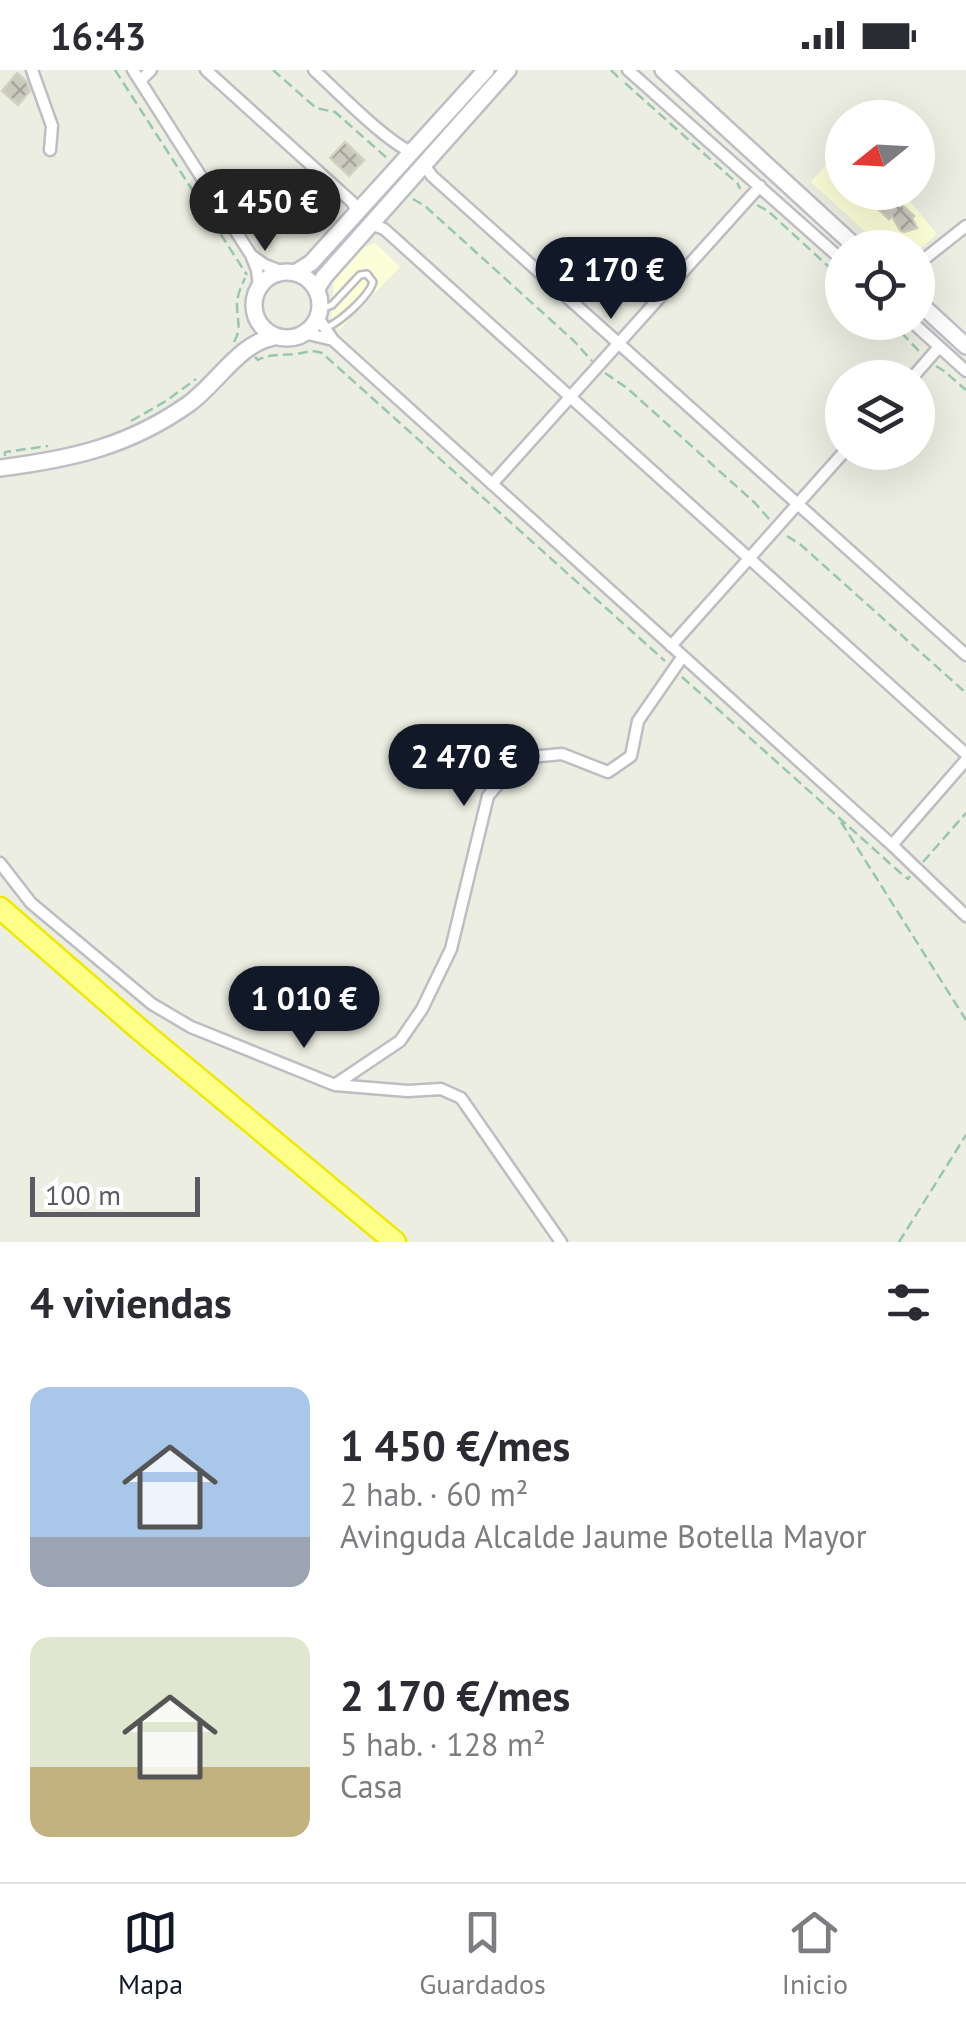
<!DOCTYPE html>
<html lang="es">
<meta charset="utf-8">
<style>
:root{--surface:#fff;--page:#f2f2f3;--text:#2b2b33;--muted:#7c7c81;--line:#e1e1e2;--accent:#111827}
body{margin:0;font-family:"PT Sans",sans-serif;background:var(--page);color:var(--text);height:100vh;display:flex;flex-direction:column;font-size:38px;white-space:nowrap}
*{box-sizing:border-box;margin:0}
p{font-size:32px;color:var(--muted)}
.icon{flex:none;width:55px;height:55px;fill:none;stroke:currentColor;stroke-width:2;stroke-linecap:round;stroke-linejoin:round}
.map{position:relative;height:1172px;overflow:hidden}
.sheet{display:flex;flex-direction:column;background:var(--surface);flex:1}
.sheet>*{flex:none}
.needle{width:65px;rotate:252deg}
.buttons{position:absolute;left:825px;top:30px;display:grid;gap:20px}
.buttons a{display:grid;place-items:center;width:110px;height:110px;border-radius:50%;background:var(--surface);box-shadow:0 10px 40px #0002;font-size:50px}
.scale{position:absolute;left:30px;bottom:25px;width:170px;box-sizing:border-box;padding-left:10px;border:5px solid #5b5c63;border-top:0;font-size:28px;line-height:35px;white-space:nowrap;color:#5b5c63;-webkit-text-stroke:8px #fff;paint-order:stroke}
.price{position:absolute;translate:-50% -85px;padding:0 22px;border-radius:35px;background:var(--accent);color:#fff;font-size:32px;line-height:65px;filter:drop-shadow(0 2px 5px #0008)}
.price::after{content:'';position:absolute;left:50%;top:60px;width:30px;height:22px;margin-left:-15px;background:inherit;clip-path:polygon(0 0,100% 0,50% 100%)}
.price.current{background:#222;color:#fff}
ul{padding:0;list-style:none}
li{display:flex;align-items:center;gap:30px;height:250px;padding:0 30px}
li span{display:grid;place-items:center;flex:none;width:280px;height:200px;border-radius:20px;color:#555}
li>.icon{margin-inline-start:auto}
span .icon{width:120px;height:120px;fill:#fffc;stroke-width:1}
li b{font-size:42px}
h2{display:flex;justify-content:space-between;align-items:center;height:120px;padding:0 30px;font-size:42px}
.status{display:flex;justify-content:space-between;align-items:center;height:70px;padding:0 50px;background:var(--surface);direction:ltr}
.status svg{height:28px;fill:currentColor}
.tabs{display:flex;justify-content:space-around;align-items:center;height:140px;border-top:2px solid var(--line);background:var(--surface);font-size:28px;color:var(--muted)}
.tabs a{display:grid;justify-items:center;gap:5px}
.tabs .current{color:var(--accent)}
.map>svg:first-child{display:block}
</style>
<div class="status"><b>16:43</b><svg viewBox="0 0 49 12"><path d="M0 12V9h3v3zM5 12V6h3v6zM10 12V3h3v9zM15 12V0h3v12zM26 1h20v11H26zM47 4h2v5h-2z"/></svg></div>
<div class="map">
<svg width="966" height="1172" viewBox="0 0 966 1172">
<defs>
<pattern id="building-cross-hatch" width="8" height="8" patternUnits="userSpaceOnUse" patternTransform="scale(2.5)"><rect width="8" height="8" fill="#c9c9be"/><path d="M0 0l8 8M0 8l8-8" fill="none" stroke="#a6a69e"/></pattern>
</defs>
<rect width="100%" height="100%" fill="#edeee2"/>
<path fill="#fcfed7" d="M 842,76 L 842,122 L 903,123 L 937,164 L 918,181 L 918,178 L 882,177 L 811,112 Z
M 375,173 L 400,197 L 339,260 L 331,251 L 334,208 L 360,179 Z"/>
<path fill="url(#building-cross-hatch)" stroke="#d2d2c0" stroke-width="2.5" d="M 17,3 L 27,12 L 30,21 L 18,35 L 2,21 Z
M 345,72 L 364,90 L 349,106 L 330,88 Z
M 888,122 L 914,146 L 912,148 L 917,158 L 904,162 L 900,160 L 892,146 L 889,149 L 874,135 Z"/>
<g fill="none" stroke-linecap="round" stroke-linejoin="round">
<g stroke="#bdbdc4" stroke-width="10">
<path id="lane" d="M 319,240 L 332,235 L 360,205 L 367,204 L 373,212 C 369,226 339,254 324,258"/>
</g>
<g stroke="#bdbdc4" stroke-width="15">
<path id="street" d="M 32,0 L 52,56 L 50,80
M 133,0 L 251,185
M 206,0 L 352,132 L 358,143
M 314,0 C 338,22 385,71 413,83
M 628,0 L 842,190
M 140,11 L 151,0
M 424,95 L 432,106 L 966,585
M 371,154 L 384,159 L 393,167 L 966,684
M 918,194 L 966,156
M 259,217 L 257,200 L 251,185 L 265,195 L 283,202
M 912,252 L 966,301
M 304,263 L 333,270 L 317,246
M 333,270 L 892,775 L 966,846
M 912,308 L 939,277
M 492,414 L 760,116
M 671,576 L 844,382
M 892,775 L 966,690
M 0,793 L 31,833 L 152,934 L 191,957 L 335,1015 L 408,1021 L 441,1019 L 461,1028 L 561,1172
M 336,1014 L 400,971 L 422,939 L 451,879 L 488,726 L 520,688 L 562,684 L 608,702 L 631,686 L 638,651 L 683,586"/>
</g>
<g stroke="#bdbec6" stroke-width="20">
<path id="secondary" d="M 663,0 L 857,178
M254 235a33 33 0 1 1 66 0a33 33 0 1 1-66 0Z
M 295,203 L 311,193 L 486,0
M 316,220 L 324,207 L 508,0
M 918,232 L 966,276
M 0,398 C 72,389 130,376 190,333 C 217,313 241,272 274,267"/>
</g>
<g stroke="#f0e800" stroke-width="25">
<path id="highway" d="M 0,838 L 139,959 L 395,1172"/>
</g>
<path stroke="#97c7b2" stroke-width="2.5" stroke-dasharray="10 5" stroke-linecap="butt" d="M 115,0 L 247,205
M 273,0 L 316,38 L 335,42 L 388,89
M 611,0 L 619,8
M 625,13 L 738,114 L 740,119
M 413,129 L 425,136 L 574,271 L 592,291
M 757,135 L 768,141 L 842,209
M 891,252 L 919,281
M 234,272 C 242,258 237,251 237,235 C 237,225 241,217 245,208
M 255,287 L 258,290 C 271,283 280,286 295,284 C 306,283 311,279 322,283 L 665,591
M 936,296 L 944,301 L 966,320
M 605,303 L 627,318 L 755,433 L 770,450
M 131,351 L 166,331 L 196,309
M 5,386 L 5,382 L 48,376
M 787,466 L 801,475 L 966,623
M 682,607 L 905,807 L 908,809 L 910,806
M 841,752 L 966,950
M 923,792 L 966,743
M 899,1172 L 966,1065"/>
<use href="#lane" stroke="#fff" stroke-width="5"/>
<use href="#street" stroke="#fff" stroke-width="10"/>
<use href="#secondary" stroke="#fff" stroke-width="15"/>
<use href="#highway" stroke="#fcff88" stroke-width="20"/>
</g>
</svg>
<div class="buttons">
<a><svg class="needle" viewBox="-14 -14 28 28"><path d="M0-13l5 13h-10z" fill="#e53935"/><path d="M0 13l5-13h-10z" fill="#7c7c81"/></svg></a>
<a><svg class="icon" aria-label="locate" viewBox="0 0 24 24"><circle cx="12" cy="12" r="6"/><path d="M12 2v4M12 18v4M2 12h4M18 12h4"/></svg></a>
<a><svg class="icon" aria-label="layers" viewBox="0 0 24 24"><path d="M12 4l9 5-9 5-9-5zM3 14l9 5 9-5"/></svg></a>
</div>
<div class="scale">100 m</div>
<b class="price current" style="left:265px;top:184px">1 450 €</b>
<b class="price" style="left:611px;top:252px">2 170 €</b>
<b class="price" style="left:464px;top:739px">2 470 €</b>
<b class="price" style="left:304px;top:981px">1 010 €</b>
</div>
<section class="sheet">
<h2>4 viviendas<svg class="icon" aria-label="filters" viewBox="0 0 24 24"><path d="M4 7h16M4 17h16"/><circle cx="9" cy="7" r="2"/><circle cx="15" cy="17" r="2"/></svg></h2>
<ul>
<li><span style="background:linear-gradient(#a9c7e8 75%,#9aa5b1 0)"><svg class="icon" aria-label="home" viewBox="0 0 24 24"><path d="M3 11l9-7 9 7M6 9v11h12V9"/></svg></span><div><b>1 450 €/mes</b><p>2 hab. · 60 m²</p><p>Avinguda Alcalde Jaume Botella Mayor</p></div></li>
<li><span style="background:linear-gradient(#dfe7d0 65%,#c2b280 0)"><svg class="icon" aria-label="home" viewBox="0 0 24 24"><path d="M3 11l9-7 9 7M6 9v11h12V9"/></svg></span><div><b>2 170 €/mes</b><p>5 hab. · 128 m²</p><p>Casa</p></div></li>
</ul>
</section>
<nav class="tabs">
<a class="current"><svg class="icon" aria-label="map" viewBox="0 0 24 24"><path d="M3 6l6-2 6 2 6-2v14l-6 2-6-2-6 2zM9 4v14M15 6v14"/></svg>Mapa</a>
<a><svg class="icon" aria-label="saved" viewBox="0 0 24 24"><path d="M7 4h10v16l-5-4-5 4z"/></svg>Guardados</a>
<a><svg class="icon" aria-label="home" viewBox="0 0 24 24"><path d="M3 11l9-7 9 7M6 9v11h12V9"/></svg>Inicio</a>
</nav>
